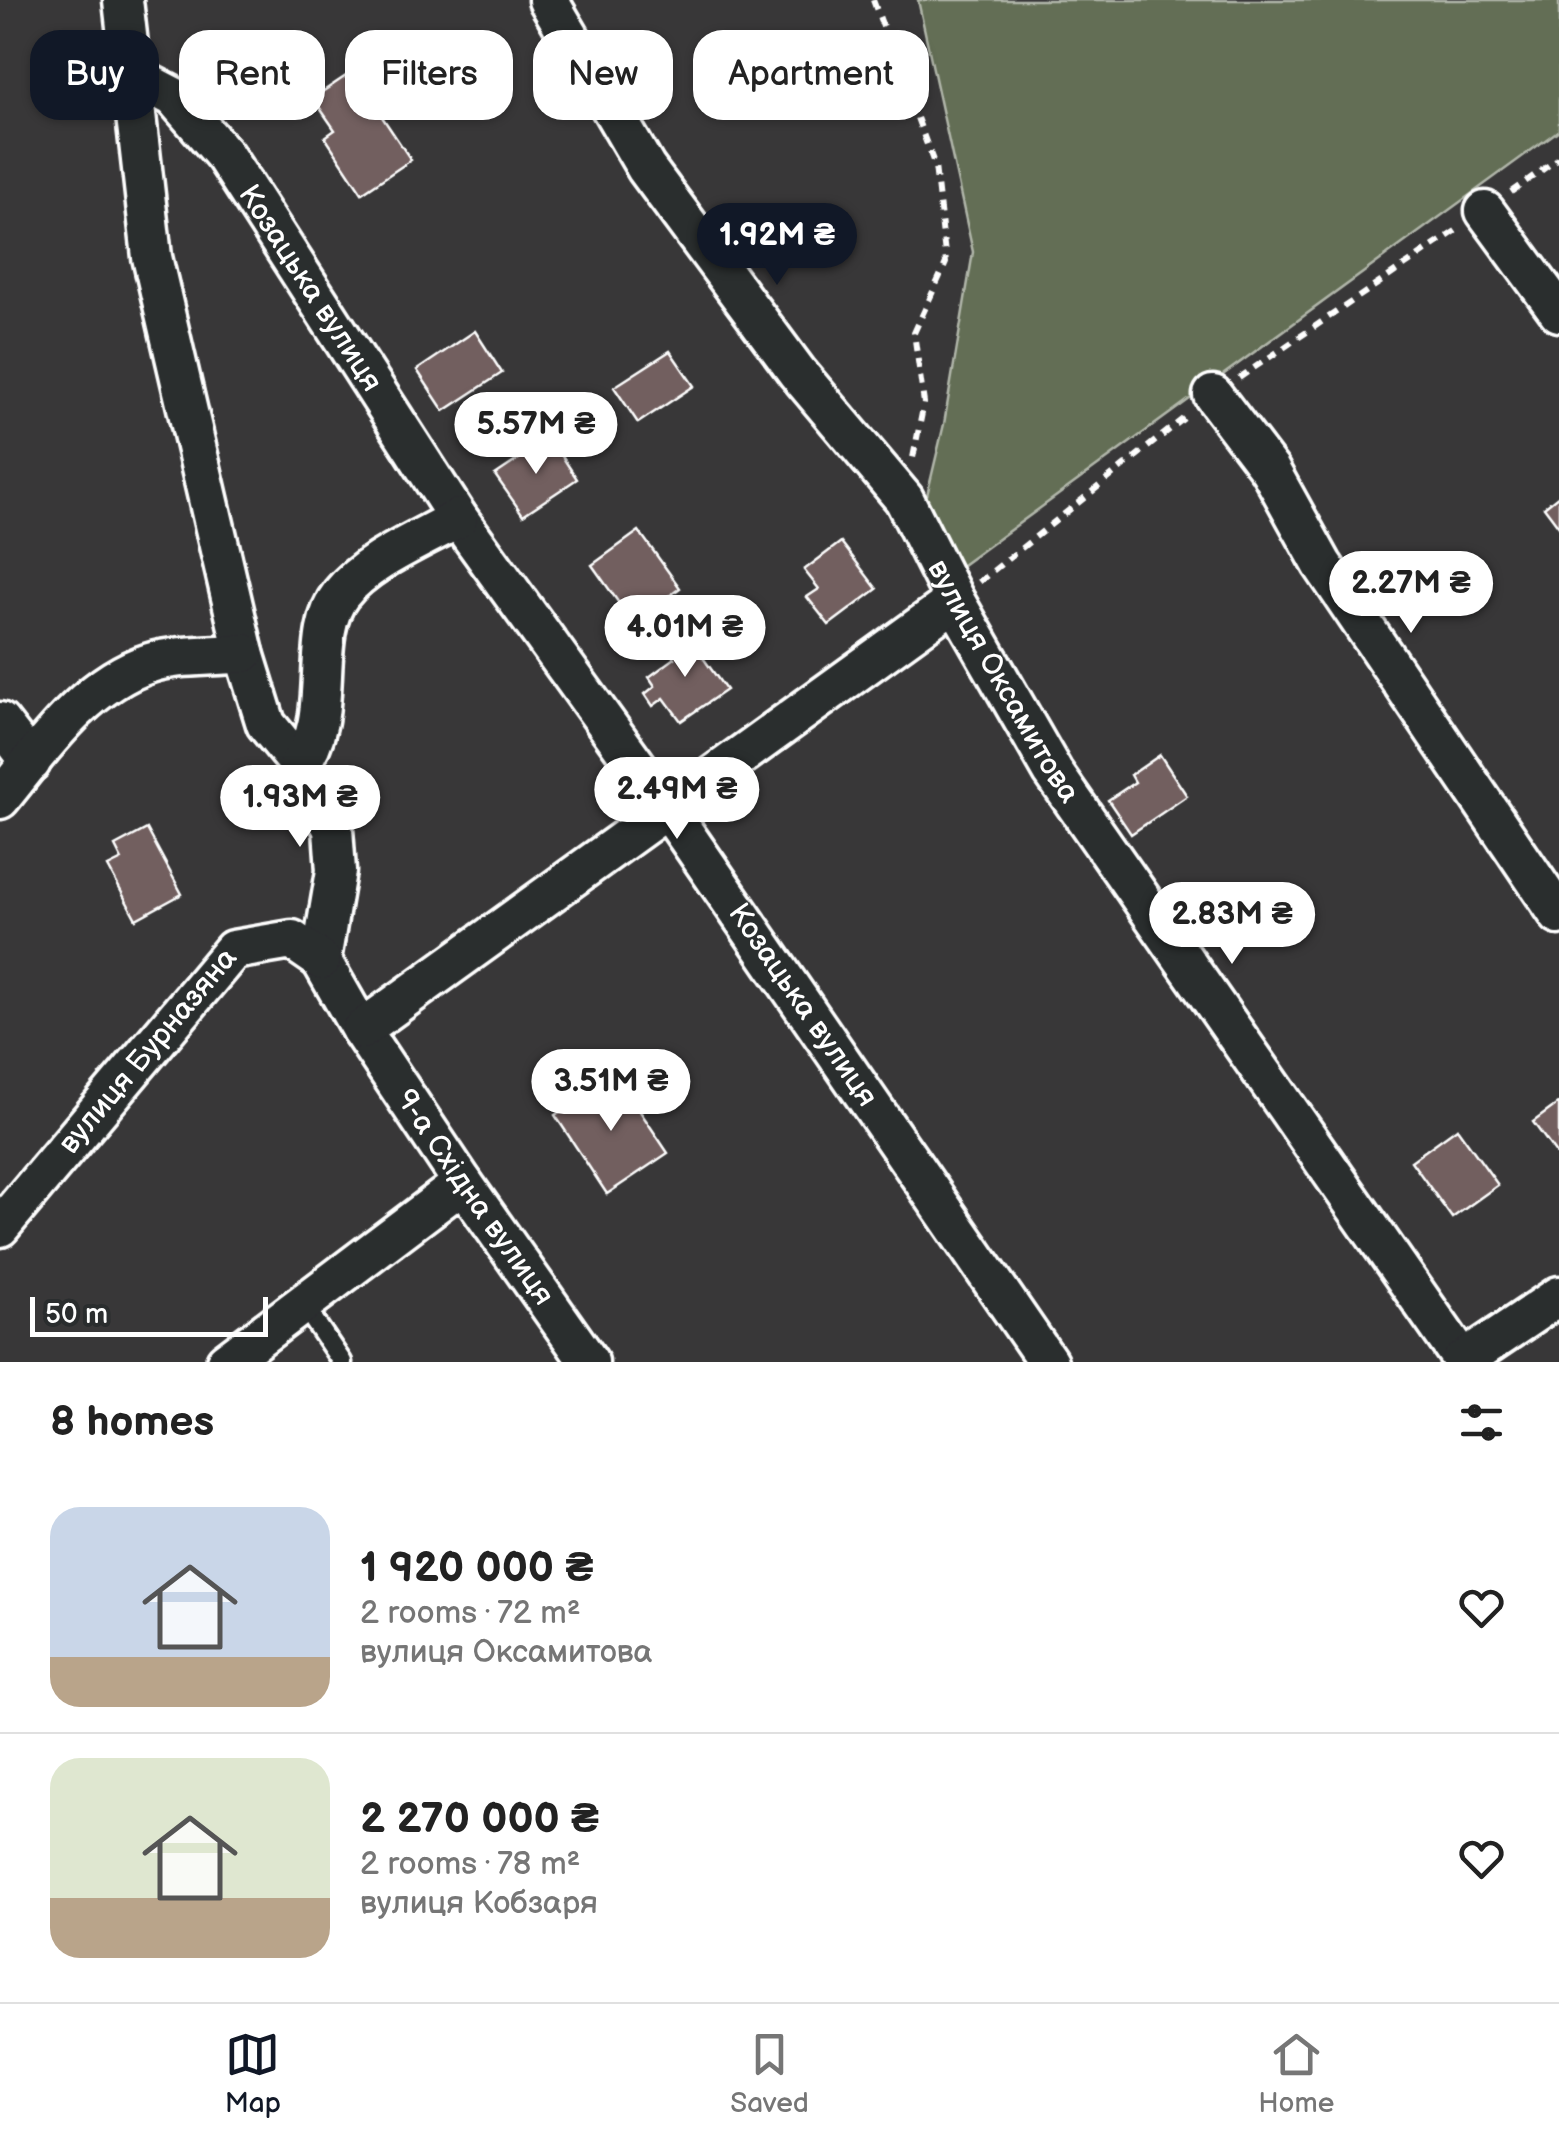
<!DOCTYPE html>
<meta charset="utf-8">
<style>
:root{--surface:#fff;--page:#f6f6f6;--text:#222;--muted:#767676;--line:#e0e0e0;--accent:#111827}
body{margin:0;font-family:"Balsamiq Sans",sans-serif;background:var(--page);color:var(--text);height:100vh;display:flex;flex-direction:column;font-size:38px;white-space:nowrap}
*{box-sizing:border-box;margin:0}
p{font-size:32px;color:var(--muted)}
.icon{flex:none;width:55px;height:55px;fill:none;stroke:currentColor;stroke-width:2;stroke-linecap:round;stroke-linejoin:round}
.map{position:relative;height:1362px;overflow:hidden}
.details{display:flex;flex-direction:column;background:var(--surface);flex:1}
.details>*{flex:none}
.hud{position:absolute;left:30px;top:30px;width:1000px;height:90px;display:flex;gap:20px}
.scale{position:absolute;left:30px;bottom:25px;width:238px;box-sizing:border-box;padding-left:10px;border:5px solid #fff;border-top:0;font-size:28px;line-height:35px;white-space:nowrap;color:#fff;-webkit-text-stroke:8px #2a2d2e;paint-order:stroke}
.price{position:absolute;translate:-50% -85px;padding:0 22px;border-radius:35px;background:#fff;color:#222;font-size:32px;line-height:65px;filter:drop-shadow(0 2px 5px #0008)}
.price::after{content:'';position:absolute;left:50%;top:60px;width:30px;height:22px;margin-left:-15px;background:inherit;clip-path:polygon(0 0,100% 0,50% 100%)}
.price.current{background:var(--accent);color:#fff}
ul{padding:0;list-style:none}
li{display:flex;align-items:center;gap:30px;height:250px;padding:0 50px}
li+li{border-top:2px solid var(--line)}
li span{display:grid;place-items:center;flex:none;width:280px;height:200px;border-radius:30px;color:#555}
li>.icon{margin-inline-start:auto}
span .icon{width:120px;height:120px;fill:#fffc;stroke-width:1}
li b{font-size:42px}
h2{display:flex;justify-content:space-between;align-items:center;height:120px;padding:0 50px;font-size:42px}
.pill{padding:0 35px;border-radius:30px;background:var(--surface);box-shadow:0 2px 8px #0004;font-size:35px;line-height:90px}
.pill.current{background:var(--accent);color:#fff}
.menu{display:flex;justify-content:space-around;align-items:center;height:140px;border-top:2px solid var(--line);background:var(--surface);font-size:28px;color:var(--muted)}
.menu a{display:grid;justify-items:center;gap:5px}
.menu .current{color:var(--accent)}
.map>svg:first-child{display:block}
</style>
<div class="map">
<svg width="1559" height="1362" viewBox="0 0 1559 1362">
<rect width="100%" height="100%" fill="#383738"/>
<filter id="ink" filterUnits="userSpaceOnUse"><feTurbulence type="fractalNoise" baseFrequency=".01" numOctaves="2"/><feDisplacementMap in="SourceGraphic" scale="20" xChannelSelector="R" yChannelSelector="G"/><feConvolveMatrix kernelMatrix="1 2 1 2 8 2 1 2 1" color-interpolation-filters="sRGB"/></filter>
<g filter="url(#ink)">
<path fill="#636e55" stroke="#b1b6aa" stroke-width="2.5" d="M 918,0 L 1559,0 L 1559,130 L 951,573 L 923,512 L 944,424 L 973,252 Z"/>
<path fill="#725f5f" stroke="#fff" stroke-width="2.5" d="M 352,72 L 411,160 L 362,193 L 325,137 L 335,130 L 313,98 Z
M 475,331 L 502,373 L 444,411 L 417,370 Z
M 670,351 L 694,386 L 638,423 L 614,387 Z
M 550,438 L 577,479 L 523,515 L 495,475 Z
M 1559,495 L 1559,527 L 1544,507 Z
M 639,531 L 680,588 L 633,623 L 592,565 Z
M 841,542 L 877,589 L 829,625 L 807,597 L 819,589 L 804,570 Z
M 684,631 L 726,690 L 681,721 L 664,698 L 653,706 L 645,694 L 655,686 L 649,677 L 675,658 L 666,645 Z
M 1160,755 L 1187,796 L 1131,834 L 1108,800 L 1135,782 L 1131,775 Z
M 147,829 L 182,894 L 136,919 L 108,867 L 122,860 L 115,846 Z
M 615,1074 L 668,1153 L 607,1194 L 555,1115 Z
M 1559,1103 L 1559,1158 L 1533,1122 Z
M 1457,1128 L 1498,1185 L 1452,1218 L 1411,1161 Z"/>
<g fill="none" stroke-linecap="round" stroke-linejoin="round">
<g stroke="#fff" stroke-width="25">
<path id="lane" d="M 303,1304 L 342,1362"/>
</g>
<g stroke="#fff" stroke-width="45">
<g id="street">
<path id="s1" d="M 123,0 L 152,257 L 244,653 L 266,724 L 299,764 L 333,829 L 336,871 L 321,960 L 361,1030 L 463,1183 L 589,1362"/>
<path id="s2" d="M 548,0 L 646,168 L 797,372 L 904,499 L 955,601 L 1053,772 L 1463,1361"/>
<path id="s3" d="M 130,74 L 174,97 L 225,156 L 458,518 L 667,808 L 1048,1362"/>
<path d="M 1485,211 L 1559,312"/>
<path d="M 1213,395 L 1270,470 L 1322,564 L 1559,915"/>
<path d="M 0,722 L 31,762"/>
<path d="M 299,764 C 338,719 307,637 341,594 C 368,560 422,539 458,518"/>
<path d="M 0,799 C 41,749 86,683 150,663 C 178,654 214,657 244,653"/>
<path d="M 361,1030 L 955,601"/>
<path id="s4" d="M 0,1227 L 233,950 L 292,940 L 321,960"/>
<path d="M 226,1362 L 463,1183"/>
<path d="M 1461,1362 L 1559,1296"/>
</g>
</g>
<path stroke="#fff" stroke-width="6" stroke-dasharray="10 8" stroke-linecap="butt" d="M 873,0 L 935,166 L 946,263 L 914,333 L 924,403 L 913,458
M 1511,192 L 1559,158
M 1239,378 L 1460,228
M 979,582 L 1188,415"/>
<use href="#lane" stroke="#2a2d2e" stroke-width="18"/>
<use href="#street" stroke="#2a2d2e" stroke-width="38"/>
</g>
</g>
<g text-anchor="middle" dominant-baseline="central" stroke-width="9" stroke-linejoin="round" paint-order="stroke">
<g font-size="30" fill="#fff" stroke="#2a2d2e">
<text stroke="none"><textPath href="#s3" startOffset="285">Козацька вулиця</textPath></text>
<text stroke="none"><textPath href="#s2" startOffset="822">вулиця Оксамитова</textPath></text>
<text stroke="none"><textPath href="#s3" startOffset="1155">Козацька вулиця</textPath></text>
<text stroke="none"><textPath href="#s4" startOffset="230">вулиця Бурназяна</textPath></text>
<text stroke="none"><textPath href="#s1" startOffset="1280">9-а Східна вулиця</textPath></text>
</g>
</g>
</svg>
<div class="scale">50 m</div>
<b class="price current" style="left:777px;top:288px">1.92M ₴</b>
<b class="price" style="left:536px;top:477px">5.57M ₴</b>
<b class="price" style="left:1411px;top:636px">2.27M ₴</b>
<b class="price" style="left:685px;top:680px">4.01M ₴</b>
<b class="price" style="left:677px;top:842px">2.49M ₴</b>
<b class="price" style="left:300px;top:850px">1.93M ₴</b>
<b class="price" style="left:1232px;top:967px">2.83M ₴</b>
<b class="price" style="left:611px;top:1134px">3.51M ₴</b>
<div class="hud">
<a class="pill current">Buy</a>
<a class="pill">Rent</a>
<a class="pill">Filters</a>
<a class="pill">New</a>
<a class="pill">Apartment</a>
</div>
</div>
<section class="details">
<h2>8 homes<svg class="icon" aria-label="filters" viewBox="0 0 24 24"><path d="M4 7h16M4 17h16"/><circle cx="9" cy="7" r="2"/><circle cx="15" cy="17" r="2"/></svg></h2>
<ul>
<li><span style="background:linear-gradient(#c9d6e8 75%,#b9a48a 0)"><svg class="icon" aria-label="home" viewBox="0 0 24 24"><path d="M3 11l9-7 9 7M6 9v11h12V9"/></svg></span><div><b>1 920 000 ₴</b><p>2 rooms · 72 m²</p><p>вулиця Оксамитова</p></div><svg class="icon" aria-label="heart" viewBox="0 0 24 24"><path d="M12 20l-8-8c-3-5 5-10 8-4 3-6 11-1 8 4z"/></svg></li>
<li><span style="background:linear-gradient(#dfe7d0 70%,#b9a48a 0)"><svg class="icon" aria-label="home" viewBox="0 0 24 24"><path d="M3 11l9-7 9 7M6 9v11h12V9"/></svg></span><div><b>2 270 000 ₴</b><p>2 rooms · 78 m²</p><p>вулиця Кобзаря</p></div><svg class="icon" aria-label="heart" viewBox="0 0 24 24"><path d="M12 20l-8-8c-3-5 5-10 8-4 3-6 11-1 8 4z"/></svg></li>
</ul>
</section>
<nav class="menu">
<a class="current"><svg class="icon" aria-label="map" viewBox="0 0 24 24"><path d="M3 6l6-2 6 2 6-2v14l-6 2-6-2-6 2zM9 4v14M15 6v14"/></svg>Map</a>
<a><svg class="icon" aria-label="saved" viewBox="0 0 24 24"><path d="M7 4h10v16l-5-4-5 4z"/></svg>Saved</a>
<a><svg class="icon" aria-label="home" viewBox="0 0 24 24"><path d="M3 11l9-7 9 7M6 9v11h12V9"/></svg>Home</a>
</nav>
